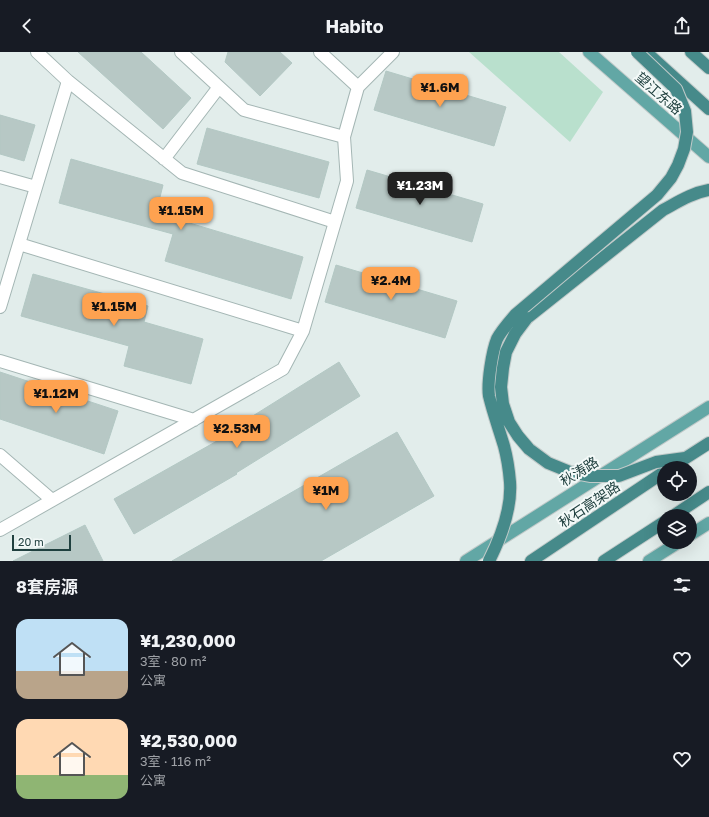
<!DOCTYPE html>
<html lang="zh">
<meta charset="utf-8">
<style>
:root{--surface:#171b24;--page:#20242c;--text:#f1f3f6;--muted:#9ea1a6;--accent:#fea250}
body{margin:0;font-family:"Golos Text","Noto Sans SC",sans-serif;background:var(--page);color:var(--text);height:100vh;display:flex;flex-direction:column;font-size:15px;white-space:nowrap}
*{box-sizing:border-box;margin:0}
p{font-size:13px;color:var(--muted)}
.icon{flex:none;width:22px;height:22px;fill:none;stroke:currentColor;stroke-width:2;stroke-linecap:round;stroke-linejoin:round}
.map{position:relative;height:509px;overflow:hidden}
.side{display:flex;flex-direction:column;background:var(--surface);flex:1}
.side>*{flex:none}
.tools{position:absolute;left:657px;top:409px;display:grid;gap:8px}
.tools a{display:grid;place-items:center;width:40px;height:40px;border-radius:50%;background:var(--surface);box-shadow:0 4px 16px #0002;font-size:20px}
.scale{position:absolute;left:12px;bottom:10px;width:59px;box-sizing:border-box;padding-left:4px;border:2px solid #20403f;border-top:0;font-size:11px;line-height:14px;white-space:nowrap;color:#20403f;-webkit-text-stroke:3px #f3f9f8;paint-order:stroke}
.price{position:absolute;translate:-50% -34px;padding:0 9px;border-radius:8px;background:var(--accent);color:#111;font-size:13px;line-height:26px;filter:drop-shadow(0 1px 2px #0008)}
.price::after{content:'';position:absolute;left:50%;top:24px;width:12px;height:9px;margin-left:-6px;background:inherit;clip-path:polygon(0 0,100% 0,50% 100%)}
.price.selected{background:#222;color:#fff}
ul{padding:0;list-style:none}
li{display:flex;align-items:center;gap:12px;height:100px;padding:0 16px}
li span{display:grid;place-items:center;flex:none;width:112px;height:80px;border-radius:12px;color:#555}
li>.icon{margin-inline-start:auto}
span .icon{width:48px;height:48px;fill:#fffc;stroke-width:1}
li b{font-size:17px}
h2{display:flex;justify-content:space-between;align-items:center;height:48px;padding:0 16px;font-size:17px}
header{display:flex;justify-content:space-between;align-items:center;height:52px;padding:0 16px;background:var(--surface);font-size:18px;font-weight:700}
.map>svg:first-child{display:block}
</style>
<header><svg class="icon" aria-label="back" viewBox="0 0 24 24"><path d="M15 5l-7 7 7 7"/></svg>Habito<svg class="icon" aria-label="share" viewBox="0 0 24 24"><path d="M12 15V3M7 8l5-5 5 5M5 13v7h14v-7"/></svg></header>
<div class="map">
<svg width="709" height="509" viewBox="0 0 709 509">
<rect width="100%" height="100%" fill="#e2edeb"/>
<path fill="#b9e0cd" d="M 469,0 L 559,0 L 603,40 L 570,90 Z"/>
<path fill="#b7c8c5" stroke="#b3c8c4" d="M 78,0 L 141,0 L 191,46 L 163,77 Z
M 228,0 L 280,0 L 292,11 L 260,44 L 225,10 Z
M 386,19 L 506,55 L 494,94 L 374,58 Z
M 0,63 L 35,73 L 24,109 L 0,102 Z
M 207,76 L 329,110 L 319,146 L 197,112 Z
M 71,107 L 163,133 L 156,161 L 303,205 L 291,247 L 165,209 L 173,182 L 59,151 Z
M 367,118 L 483,152 L 472,190 L 356,156 Z
M 336,213 L 457,249 L 445,286 L 325,250 Z
M 33,222 L 148,254 L 144,270 L 203,287 L 191,332 L 124,314 L 129,294 L 21,264 Z
M 339,310 L 360,344 L 236,421 L 237,422 L 134,482 L 114,447 L 233,380 L 232,377 Z
M 0,320 L 118,359 L 104,402 L 0,367 Z
M 397,380 L 434,444 L 321,509 L 172,509 Z
M 85,473 L 103,509 L 13,509 Z"/>
<g fill="none" stroke-linecap="round" stroke-linejoin="round">
<g stroke="#a4b6b4" stroke-width="14">
<path id="service" d="M 37,0 L 68,29 L 182,121 L 335,170
M 181,0 L 244,58 L 344,85
M 320,0 L 358,35
M 164,107 L 219,35
M 0,125 L 36,135
M 19,192 L 303,279
M 0,255 L 68,29
M 0,309 L 194,368
M 0,403 L 52,448
M 0,478 L 283,317 L 303,279 L 347,129 L 344,85 L 358,35 L 393,0"/>
</g>
<g stroke="#c1cac9" stroke-width="14">
<path id="primary" d="M 589,0 L 709,105
M 690,483 L 709,471
M 466,509 L 709,355
M 649,509 L 679,490"/>
</g>
<g stroke="#c1cac9" stroke-width="14">
<path id="trunk" d="M 646,0 L 709,57
M 691,0 L 709,16
M 527,266 L 663,158 C 678,150 692,141 709,138
M 670,416 L 709,391
M 673,464 L 709,440
M 531,509 L 664,420
M 604,509 L 664,470"/>
</g>
<use href="#service" stroke="#fff" stroke-width="12"/>
<use href="#primary" stroke="#62a7a5" stroke-width="12"/>
<use href="#trunk" stroke="#468a8a" stroke-width="12"/>
<g stroke="#c1cac9" stroke-width="14" stroke-linecap="butt">
<path id="trunk-bridge" d="M 527,266 L 515,282 L 506,300 L 503,316 L 501,335 L 503,352 L 509,370 L 518,384 L 529,397 L 548,411 L 570,420 L 591,424 L 619,424 L 656,410 L 685,406
M 489,509 C 501,485 512,457 510,430 C 509,418 507,405 504,394 C 499,377 493,361 489,344 C 487,331 492,299 497,287 C 501,279 510,269 516,262 L 657,143 L 671,126 L 678,113 L 684,97 L 687,80 L 685,59 L 676,37 L 637,0"/>
</g>
<use href="#trunk-bridge" stroke="#468a8a" stroke-width="12"/>
</g>
<g text-anchor="middle" dominant-baseline="central" stroke-width="4" stroke-linejoin="round" paint-order="stroke">
<g font-size="14" fill="#20403f" stroke="#f3f9f8">
<text transform="translate(659 41) rotate(41)">望江东路</text>
<text transform="translate(579 419) rotate(-32)">秋涛路</text>
<text transform="translate(589 452) rotate(-34)">秋石高架路</text>
</g>
</g>
</svg>
<div class="tools">
<a><svg class="icon" aria-label="locate" viewBox="0 0 24 24"><circle cx="12" cy="12" r="6"/><path d="M12 2v4M12 18v4M2 12h4M18 12h4"/></svg></a>
<a><svg class="icon" aria-label="layers" viewBox="0 0 24 24"><path d="M12 4l9 5-9 5-9-5zM3 14l9 5 9-5"/></svg></a>
</div>
<div class="scale">20 m</div>
<b class="price" style="left:440px;top:56px">¥1.6M</b>
<b class="price selected" style="left:420px;top:154px">¥1.23M</b>
<b class="price" style="left:181px;top:179px">¥1.15M</b>
<b class="price" style="left:391px;top:249px">¥2.4M</b>
<b class="price" style="left:114px;top:275px">¥1.15M</b>
<b class="price" style="left:56px;top:362px">¥1.12M</b>
<b class="price" style="left:237px;top:397px">¥2.53M</b>
<b class="price" style="left:326px;top:459px">¥1M</b>
</div>
<section class="side">
<h2>8套房源<svg class="icon" aria-label="filters" viewBox="0 0 24 24"><path d="M4 7h16M4 17h16"/><circle cx="9" cy="7" r="2"/><circle cx="15" cy="17" r="2"/></svg></h2>
<ul>
<li><span style="background:linear-gradient(#bfe0f5 65%,#b9a48a 0)"><svg class="icon" aria-label="home" viewBox="0 0 24 24"><path d="M3 11l9-7 9 7M6 9v11h12V9"/></svg></span><div><b>¥1,230,000</b><p>3室 · 80 m²</p><p>公寓</p></div><svg class="icon" aria-label="heart" viewBox="0 0 24 24"><path d="M12 20l-8-8c-3-5 5-10 8-4 3-6 11-1 8 4z"/></svg></li>
<li><span style="background:linear-gradient(#ffd9b3 70%,#8fb573 0)"><svg class="icon" aria-label="home" viewBox="0 0 24 24"><path d="M3 11l9-7 9 7M6 9v11h12V9"/></svg></span><div><b>¥2,530,000</b><p>3室 · 116 m²</p><p>公寓</p></div><svg class="icon" aria-label="heart" viewBox="0 0 24 24"><path d="M12 20l-8-8c-3-5 5-10 8-4 3-6 11-1 8 4z"/></svg></li>
</ul>
</section>
